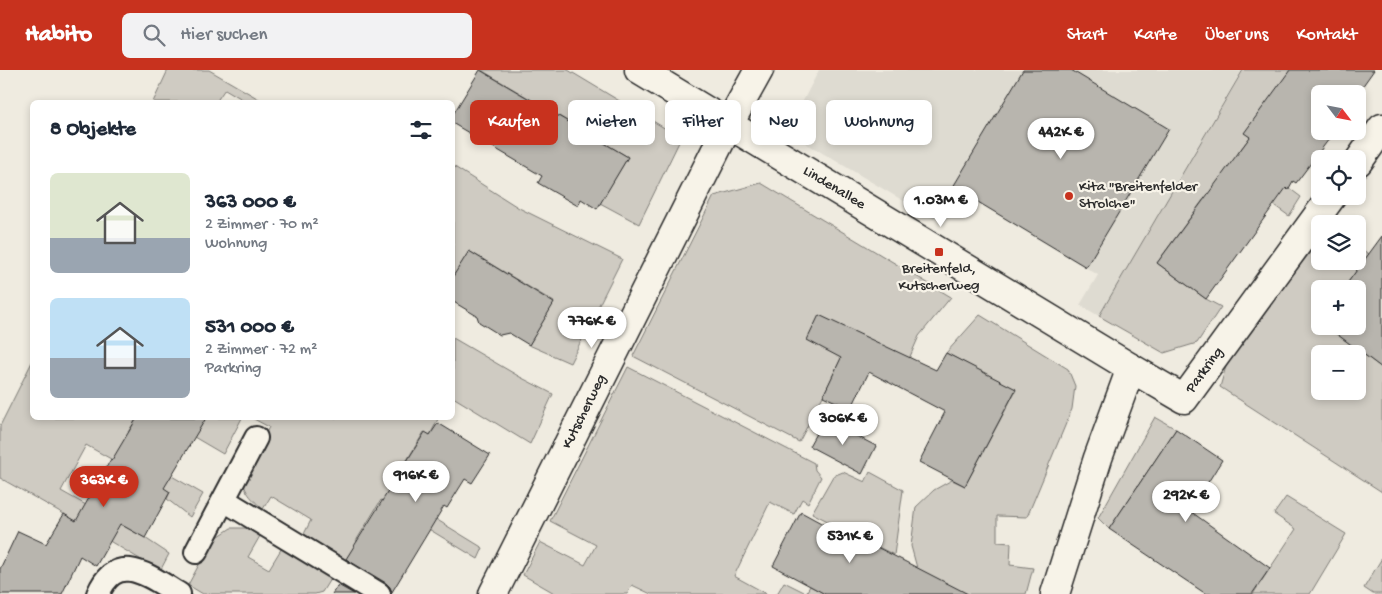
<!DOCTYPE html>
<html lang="de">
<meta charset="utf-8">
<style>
:root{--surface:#fff;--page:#f2f2f3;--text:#1f2937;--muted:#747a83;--accent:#c8321e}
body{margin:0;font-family:"Gochi Hand",sans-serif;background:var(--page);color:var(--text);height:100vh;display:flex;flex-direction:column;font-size:19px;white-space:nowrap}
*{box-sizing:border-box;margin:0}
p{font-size:16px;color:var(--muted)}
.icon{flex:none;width:28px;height:28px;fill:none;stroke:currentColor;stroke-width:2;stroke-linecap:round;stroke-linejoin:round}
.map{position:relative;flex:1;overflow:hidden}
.panel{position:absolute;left:30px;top:30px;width:425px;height:320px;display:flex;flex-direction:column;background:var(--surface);border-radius:8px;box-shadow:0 2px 8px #0003}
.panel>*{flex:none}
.top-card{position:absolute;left:470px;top:30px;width:475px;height:45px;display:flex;gap:10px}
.needle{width:32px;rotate:122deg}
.fabs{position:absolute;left:1311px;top:15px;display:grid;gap:10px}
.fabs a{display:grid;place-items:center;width:55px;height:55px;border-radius:8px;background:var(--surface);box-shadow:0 2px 8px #0003;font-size:25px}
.price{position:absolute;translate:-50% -42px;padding:0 11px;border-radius:18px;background:#fff;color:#222;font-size:16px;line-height:32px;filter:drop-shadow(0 1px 2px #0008)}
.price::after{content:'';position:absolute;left:50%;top:30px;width:15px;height:11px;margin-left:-8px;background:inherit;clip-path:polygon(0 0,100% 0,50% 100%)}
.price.current{background:var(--accent);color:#fff}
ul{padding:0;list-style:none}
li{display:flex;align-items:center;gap:15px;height:125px;padding:0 20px}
li span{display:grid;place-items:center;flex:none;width:140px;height:100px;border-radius:8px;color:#555}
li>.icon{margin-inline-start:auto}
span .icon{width:60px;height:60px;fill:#fffc;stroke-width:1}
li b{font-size:21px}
h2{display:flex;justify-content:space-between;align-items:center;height:60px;padding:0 20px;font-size:21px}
.pill{padding:0 18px;border-radius:8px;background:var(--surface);box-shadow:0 2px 8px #0003;font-size:18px;line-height:45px}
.pill.current{background:var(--accent);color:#fff}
header{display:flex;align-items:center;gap:30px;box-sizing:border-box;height:70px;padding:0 25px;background:var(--accent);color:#fff}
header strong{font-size:24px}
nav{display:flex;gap:28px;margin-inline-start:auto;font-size:18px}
.search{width:350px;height:45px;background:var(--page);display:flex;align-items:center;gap:12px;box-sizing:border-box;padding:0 18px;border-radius:8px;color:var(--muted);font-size:19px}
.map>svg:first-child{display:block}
</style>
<header>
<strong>Habito</strong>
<div class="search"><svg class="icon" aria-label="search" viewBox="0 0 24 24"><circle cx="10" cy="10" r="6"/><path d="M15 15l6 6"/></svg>Hier suchen</div>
<nav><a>Start</a><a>Karte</a><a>Über uns</a><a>Kontakt</a></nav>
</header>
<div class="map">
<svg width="1382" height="524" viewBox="0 0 1382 524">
<rect width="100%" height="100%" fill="#efebe0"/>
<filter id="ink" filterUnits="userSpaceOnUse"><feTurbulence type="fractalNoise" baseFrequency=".02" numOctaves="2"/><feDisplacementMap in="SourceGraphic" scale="10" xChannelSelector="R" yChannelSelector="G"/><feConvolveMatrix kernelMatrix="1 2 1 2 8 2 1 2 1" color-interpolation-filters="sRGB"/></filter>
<g filter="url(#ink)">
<path fill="#dedbd1" d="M 819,0 L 1242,0 L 1099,246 L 1080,235 L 1098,205 L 953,117 L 934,149 L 792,65 L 789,58 Z"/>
<path fill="#cfcbc2" stroke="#7d7b76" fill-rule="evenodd" d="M 168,0 L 209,0 L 264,32 L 247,32 L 225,19 L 216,32 L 153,32 Z
M 481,0 L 568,0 L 681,68 L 639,154 L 600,133 L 628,87 Z
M 1243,0 L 1288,0 L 1294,4 L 1245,63 L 1250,67 L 1238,83 L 1287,119 L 1289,118 L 1301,127 L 1289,146 L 1257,123 L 1211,125 L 1203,130 L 1157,193 L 1206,229 L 1221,237 L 1197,273 L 1164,283 L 1099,246 Z
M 453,96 L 519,138 L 622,189 L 570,293 L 529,275 L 554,232 L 469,181 L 453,208 Z
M 761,113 L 951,227 L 919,266 L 905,298 L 854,262 L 823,326 L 799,372 L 633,286 L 714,126 Z
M 1320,169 L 1320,191 L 1358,191 L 1358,177 L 1369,184 L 1343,219 L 1320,219 L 1320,249 L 1319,251 L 1320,256 L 1326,256 L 1382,298 L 1382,422 L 1220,317 L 1227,293 ZM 1320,284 L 1358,284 L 1358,321 L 1320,321 Z
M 980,245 L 1068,299 L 1075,316 L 1072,339 L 1027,447 L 997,446 L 997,472 L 1011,473 L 1010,495 L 1033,498 L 1026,524 L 903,524 L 917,498 L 911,476 L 916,437 L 934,420 L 952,410 L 965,416 L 1016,320 L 946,283 Z
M 453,268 L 520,307 L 553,324 L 530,374 L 453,327 Z
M 32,292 L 32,348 L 137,348 L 128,362 L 164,383 L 156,397 L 203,424 L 190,447 L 167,429 L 170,422 L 86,375 L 61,421 L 145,468 L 169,484 L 160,501 L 64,444 L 0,408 L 0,356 Z
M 628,297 L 814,393 L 815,400 L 821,407 L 808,433 L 802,429 L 794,444 L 770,432 L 734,506 L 767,524 L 651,524 L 632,515 L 627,524 L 556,524 L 523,505 L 540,472 L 585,495 L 596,475 L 550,451 Z
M 1155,347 L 1176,359 L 1109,459 L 1098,448 Z
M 206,348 L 242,348 L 223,384 L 194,367 Z
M 252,348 L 436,348 L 438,349 L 430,365 L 424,362 L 398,405 L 415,415 L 408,432 L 483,478 L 478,489 L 381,430 L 356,471 L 374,482 L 363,500 L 304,464 L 311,450 L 271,426 L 263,439 C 253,430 241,420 244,405 L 269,357 Z
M 843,402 L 865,412 L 870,402 L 903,420 L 894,485 L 812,443 L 833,406 Z
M 1286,427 L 1346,464 L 1310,524 L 1253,524 L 1296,459 L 1274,444 Z
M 231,458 L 246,458 L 260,466 L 248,487 L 269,499 L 283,476 L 332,506 L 322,522 L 315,524 L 203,524 L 188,515 L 208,478 L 216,468 Z
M 1382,488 L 1382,524 L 1373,524 L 1364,518 Z
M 784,512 L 806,523 L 810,516 L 825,524 L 777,524 Z"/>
<path fill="#b8b5ae" stroke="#2b2b2b" d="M 480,0 L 628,87 L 597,139 L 581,129 L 578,136 L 538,113 L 542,106 L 452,53 L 452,46 Z
M 1023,0 L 1071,0 L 1169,59 L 1086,197 L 953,117 Z
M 1290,0 L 1374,0 L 1357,24 L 1320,24 L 1320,61 L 1335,61 L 1296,113 L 1293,111 L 1288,120 L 1286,118 L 1206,229 L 1157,193 L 1250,67 L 1244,63 Z
M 1382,166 L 1382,298 L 1326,256 L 1358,256 L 1358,219 L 1343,219 Z
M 469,181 L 554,233 L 529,275 L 509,263 L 500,265 L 479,252 L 477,246 L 452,231 L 452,208 Z
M 819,245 L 936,300 L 946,283 L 1016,319 L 965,416 L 919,392 L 945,342 L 869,302 L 851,339 L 823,326 L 841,288 L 807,270 Z
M 137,348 L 206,348 L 164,418 L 170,422 L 145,468 L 120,454 L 96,496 L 80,486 L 62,524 L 0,524 L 0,499 L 18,461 L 46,474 L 64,444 L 76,451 L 111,389 L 112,390 Z
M 824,349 L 876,376 L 862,404 L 809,376 Z
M 438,353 L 490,385 L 472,413 L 465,409 L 447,438 L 444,436 L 392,522 L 390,517 L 386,513 L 346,489 L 425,362 L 430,365 Z
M 1176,359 L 1222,390 L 1190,441 L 1270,498 L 1252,524 L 1206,524 L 1109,459 Z
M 801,442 L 834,460 L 836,456 L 968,524 L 825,524 L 773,496 Z
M 338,515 L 354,524 L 332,524 Z"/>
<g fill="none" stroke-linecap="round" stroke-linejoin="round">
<g stroke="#2b2b2b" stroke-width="26">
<path id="service" d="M 224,430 L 379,524
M 196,482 L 256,368
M 98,524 C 117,479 150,507 179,524"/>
</g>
<g stroke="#2b2b2b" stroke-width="31">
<g id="minor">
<path id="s1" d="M 639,0 L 1131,298 L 1184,329 L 1332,126"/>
<path d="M 1358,92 L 1382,58"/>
<path id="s2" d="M 493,524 L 729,54 L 759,0"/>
<path d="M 1055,524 L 1098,388 L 1131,298"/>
</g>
</g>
<use href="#service" stroke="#f7f3e8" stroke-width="22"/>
<use href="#minor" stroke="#f7f3e8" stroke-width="28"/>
</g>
</g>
<g fill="#c8321e" stroke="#f7f3e8" stroke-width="2">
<circle cx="1069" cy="126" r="5"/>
<rect x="934" y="177" width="10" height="10" rx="2.5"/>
</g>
<g text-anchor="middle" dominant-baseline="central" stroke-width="4.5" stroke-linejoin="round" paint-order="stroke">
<g font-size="15" fill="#2b2b2b" stroke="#f7f3e8" text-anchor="start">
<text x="1079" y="117">Kita "Breitenfelder<tspan x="1079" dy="17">Strolche"</tspan></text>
<text x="939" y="199" text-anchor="middle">Breitenfeld,<tspan x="939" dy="17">Kutscherweg</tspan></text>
</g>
<g font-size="15" fill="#2b2b2b" stroke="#f7f3e8">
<text stroke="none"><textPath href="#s1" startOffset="228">Lindenallee</textPath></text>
<text stroke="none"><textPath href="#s1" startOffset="672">Parkring</textPath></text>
<text stroke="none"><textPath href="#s2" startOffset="204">Kutscherweg</textPath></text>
</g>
</g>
</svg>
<div class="fabs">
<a><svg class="needle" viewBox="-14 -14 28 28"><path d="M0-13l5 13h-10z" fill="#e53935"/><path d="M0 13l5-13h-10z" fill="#747a83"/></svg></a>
<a><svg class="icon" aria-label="locate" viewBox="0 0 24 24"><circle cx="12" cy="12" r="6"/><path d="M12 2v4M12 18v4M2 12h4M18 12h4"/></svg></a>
<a><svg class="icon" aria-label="layers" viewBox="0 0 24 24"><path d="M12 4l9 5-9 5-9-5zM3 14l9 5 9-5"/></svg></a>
<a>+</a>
<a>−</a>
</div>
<b class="price" style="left:1061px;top:90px">442K €</b>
<b class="price" style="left:941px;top:158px">1.03M €</b>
<b class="price" style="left:592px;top:279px">776K €</b>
<b class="price" style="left:843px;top:376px">306K €</b>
<b class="price" style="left:416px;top:433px">916K €</b>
<b class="price current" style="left:104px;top:438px">363K €</b>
<b class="price" style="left:1186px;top:453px">292K €</b>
<b class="price" style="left:850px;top:494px">531K €</b>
<div class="top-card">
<a class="pill current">Kaufen</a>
<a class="pill">Mieten</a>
<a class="pill">Filter</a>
<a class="pill">Neu</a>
<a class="pill">Wohnung</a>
</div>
<section class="panel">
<h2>8 Objekte<svg class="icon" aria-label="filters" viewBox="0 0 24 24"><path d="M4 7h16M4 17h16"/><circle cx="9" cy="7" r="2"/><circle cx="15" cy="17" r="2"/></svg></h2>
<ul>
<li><span style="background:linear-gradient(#dfe7d0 65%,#9aa5b1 0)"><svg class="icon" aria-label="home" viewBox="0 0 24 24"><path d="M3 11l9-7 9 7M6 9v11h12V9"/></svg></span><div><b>363 000 €</b><p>2 Zimmer · 70 m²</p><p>Wohnung</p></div></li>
<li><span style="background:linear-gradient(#bfe0f5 60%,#9aa5b1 0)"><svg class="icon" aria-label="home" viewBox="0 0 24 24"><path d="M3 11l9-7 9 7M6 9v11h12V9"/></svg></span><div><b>531 000 €</b><p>2 Zimmer · 72 m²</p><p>Parkring</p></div></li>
</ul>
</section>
</div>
